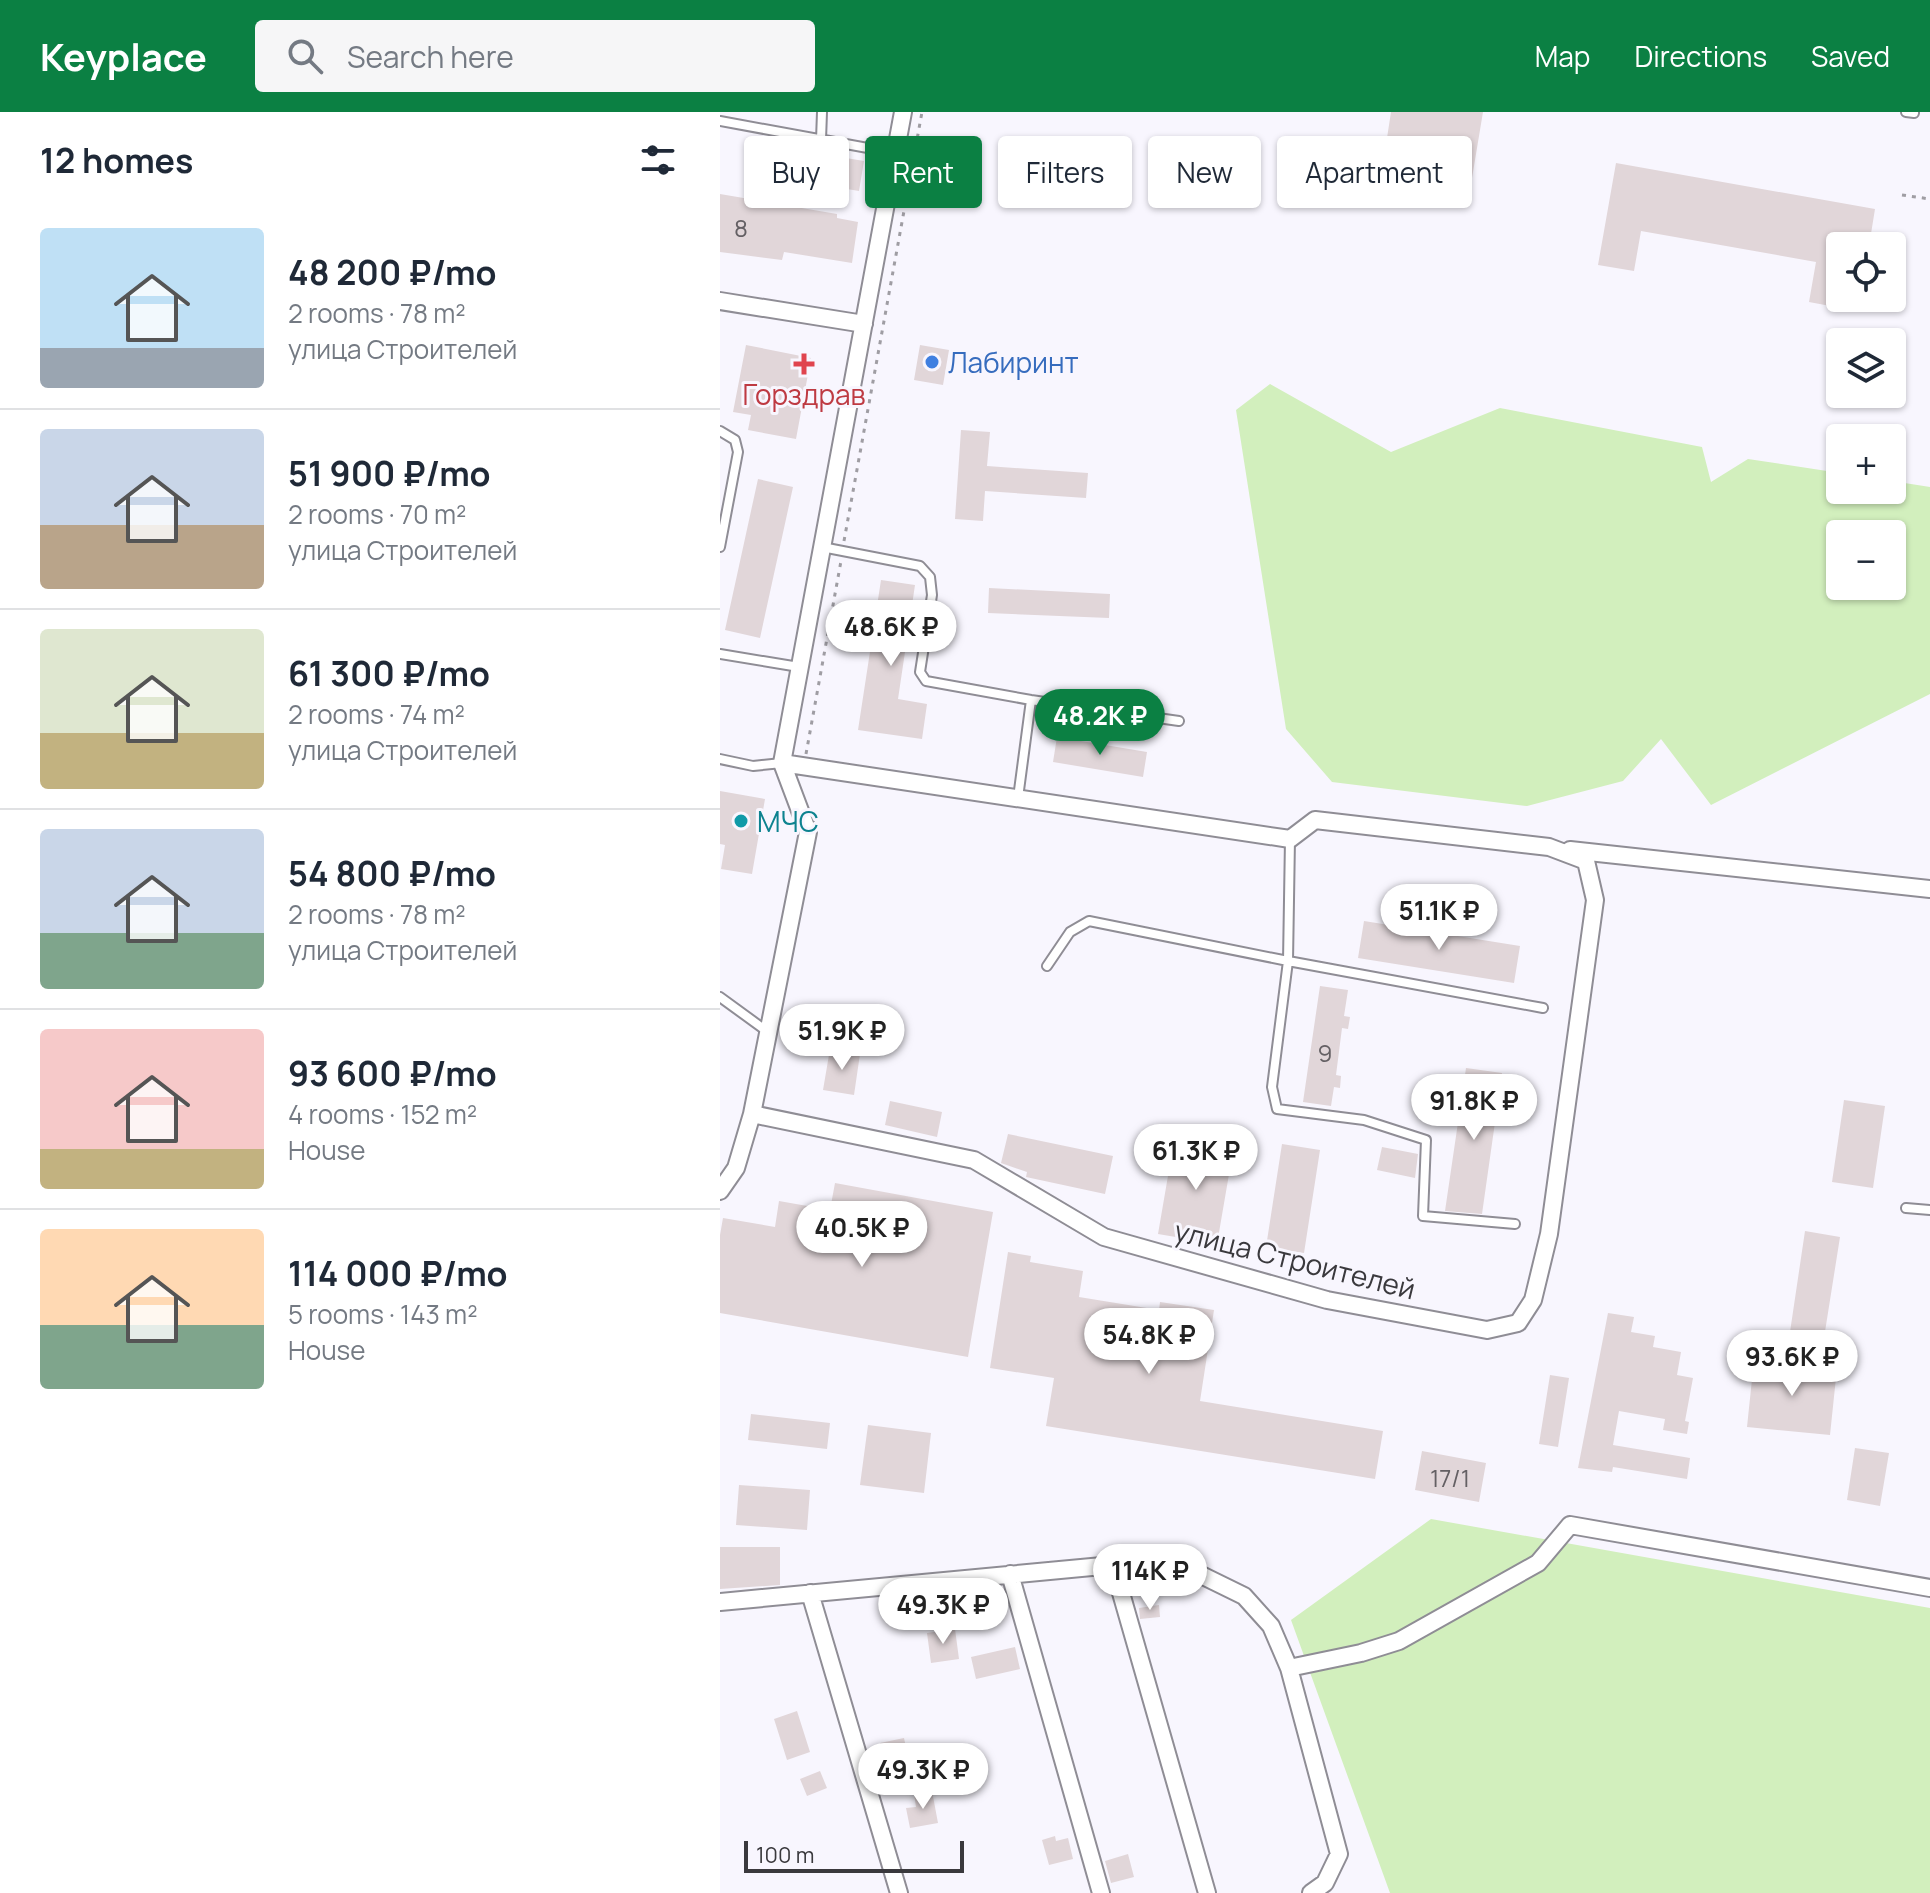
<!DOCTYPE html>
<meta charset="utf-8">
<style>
:root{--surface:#fff;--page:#f6f6f7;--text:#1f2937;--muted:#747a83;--line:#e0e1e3;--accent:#0b8043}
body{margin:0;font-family:Manrope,sans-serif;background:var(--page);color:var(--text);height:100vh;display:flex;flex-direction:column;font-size:30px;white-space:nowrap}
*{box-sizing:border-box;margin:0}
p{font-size:26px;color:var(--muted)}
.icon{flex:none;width:44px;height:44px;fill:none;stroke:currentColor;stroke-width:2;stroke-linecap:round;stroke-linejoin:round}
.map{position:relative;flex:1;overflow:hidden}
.side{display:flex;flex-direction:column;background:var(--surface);width:720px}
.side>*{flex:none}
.top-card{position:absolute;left:24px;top:24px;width:760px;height:72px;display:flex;gap:16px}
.fabs{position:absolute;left:1106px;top:120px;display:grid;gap:16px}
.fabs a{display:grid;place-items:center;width:80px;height:80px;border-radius:8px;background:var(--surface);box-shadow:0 2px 6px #0004;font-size:40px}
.scale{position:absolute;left:24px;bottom:20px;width:220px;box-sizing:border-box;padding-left:8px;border:4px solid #3a393d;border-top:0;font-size:22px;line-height:28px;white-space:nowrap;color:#3a393d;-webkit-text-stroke:6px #f8f6fe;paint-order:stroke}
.price{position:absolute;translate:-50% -68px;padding:0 18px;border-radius:28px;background:#fff;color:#222;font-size:26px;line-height:52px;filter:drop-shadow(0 2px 4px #0008)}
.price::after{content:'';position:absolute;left:50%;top:48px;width:24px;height:18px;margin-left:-12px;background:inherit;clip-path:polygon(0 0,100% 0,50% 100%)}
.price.active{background:var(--accent);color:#fff}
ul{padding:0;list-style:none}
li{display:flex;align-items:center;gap:24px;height:200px;padding:0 40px}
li+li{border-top:2px solid var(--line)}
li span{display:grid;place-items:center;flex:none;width:224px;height:160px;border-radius:8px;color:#555}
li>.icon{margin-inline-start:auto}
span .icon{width:96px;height:96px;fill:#fffc;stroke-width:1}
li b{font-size:34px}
h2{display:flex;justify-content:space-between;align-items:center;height:96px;padding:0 40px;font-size:34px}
.pill{padding:0 28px;border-radius:8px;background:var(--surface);box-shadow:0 2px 6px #0004;font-size:28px;line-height:72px}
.pill.active{background:var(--accent);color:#fff}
header{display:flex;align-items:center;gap:48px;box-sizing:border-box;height:112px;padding:0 40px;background:var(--accent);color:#fff}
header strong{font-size:38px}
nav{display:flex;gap:44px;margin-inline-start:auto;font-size:28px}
.search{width:560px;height:72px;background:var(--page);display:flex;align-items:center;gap:20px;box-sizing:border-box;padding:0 28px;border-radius:8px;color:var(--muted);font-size:30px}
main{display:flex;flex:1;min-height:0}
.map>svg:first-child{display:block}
</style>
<header>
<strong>Keyplace</strong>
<div class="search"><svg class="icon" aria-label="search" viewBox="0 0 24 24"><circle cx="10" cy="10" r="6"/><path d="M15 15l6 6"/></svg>Search here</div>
<nav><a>Map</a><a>Directions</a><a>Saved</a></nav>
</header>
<main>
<section class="side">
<h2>12 homes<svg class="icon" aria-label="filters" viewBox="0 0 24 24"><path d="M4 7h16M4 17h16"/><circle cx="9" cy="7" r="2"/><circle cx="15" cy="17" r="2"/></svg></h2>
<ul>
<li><span style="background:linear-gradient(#bfe0f5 75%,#9aa5b1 0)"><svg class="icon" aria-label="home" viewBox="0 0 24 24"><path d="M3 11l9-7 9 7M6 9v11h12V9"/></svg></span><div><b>48 200 ₽/mo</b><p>2 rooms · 78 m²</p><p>улица Строителей</p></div></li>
<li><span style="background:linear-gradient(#c9d6e8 60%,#b9a48a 0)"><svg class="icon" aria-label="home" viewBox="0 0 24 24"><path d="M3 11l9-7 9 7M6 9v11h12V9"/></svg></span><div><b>51 900 ₽/mo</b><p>2 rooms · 70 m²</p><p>улица Строителей</p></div></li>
<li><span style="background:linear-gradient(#dfe7d0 65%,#c2b280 0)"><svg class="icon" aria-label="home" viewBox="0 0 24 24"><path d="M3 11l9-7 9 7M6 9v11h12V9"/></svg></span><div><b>61 300 ₽/mo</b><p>2 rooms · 74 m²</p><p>улица Строителей</p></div></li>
<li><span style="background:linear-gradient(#c9d6e8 65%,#7fa58c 0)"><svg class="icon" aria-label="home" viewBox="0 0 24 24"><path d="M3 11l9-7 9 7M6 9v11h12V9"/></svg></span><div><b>54 800 ₽/mo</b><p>2 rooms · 78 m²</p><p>улица Строителей</p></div></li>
<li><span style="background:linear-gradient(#f6c9c9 75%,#c2b280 0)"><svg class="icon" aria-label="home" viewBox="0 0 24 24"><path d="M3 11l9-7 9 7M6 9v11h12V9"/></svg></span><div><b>93 600 ₽/mo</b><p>4 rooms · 152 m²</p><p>House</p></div></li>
<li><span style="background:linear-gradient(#ffd9b3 60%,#7fa58c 0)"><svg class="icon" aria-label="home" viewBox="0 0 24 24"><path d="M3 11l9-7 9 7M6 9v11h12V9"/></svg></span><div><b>114 000 ₽/mo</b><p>5 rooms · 143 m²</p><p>House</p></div></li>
</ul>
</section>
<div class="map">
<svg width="1210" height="1781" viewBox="0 0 1210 1781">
<rect width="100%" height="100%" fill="#f8f6fe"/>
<path fill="#d2efbd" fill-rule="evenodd" d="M 550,272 L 671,340 L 780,296 L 982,335 L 991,370 L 1028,347 L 1120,361 L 1120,378 L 1172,378 L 1172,369 L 1210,375 L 1210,582 L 991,693 L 941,627 L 903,669 L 807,694 L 612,670 L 566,617 L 516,298 ZM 1120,422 L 1172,422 L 1172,474 L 1120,474 Z
M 711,1407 L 1210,1496 L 1210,1781 L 670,1781 L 571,1508 Z"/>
<path fill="#e1d6d9" d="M 671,0 L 763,0 L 750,78 L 661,65 Z
M 96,41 L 144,49 L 139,79 L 91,71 Z
M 896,51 L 1155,97 L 1149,134 L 1120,134 L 1120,186 L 1140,186 L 1137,199 L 1089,190 L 1096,150 L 921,119 L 914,159 L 878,153 Z
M 0,82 L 117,102 L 117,106 L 138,110 L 132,151 L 64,140 L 62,148 L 0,140 Z
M 26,233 L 91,246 L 76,327 L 28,318 L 31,303 L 13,300 Z
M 200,233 L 229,238 L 223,273 L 194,268 Z
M 241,318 L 270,320 L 267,354 L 368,361 L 366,386 L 265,379 L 263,409 L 235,407 Z
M 38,367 L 73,375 L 40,526 L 5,518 Z
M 161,468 L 195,473 L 178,587 L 207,592 L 202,627 L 138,618 Z
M 269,476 L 390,482 L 389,506 L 268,501 Z
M 337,625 L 427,640 L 423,665 L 333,650 Z
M 0,679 L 45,687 L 32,762 L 1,757 L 5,733 L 0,732 Z
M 644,809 L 800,834 L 794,871 L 638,846 Z
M 600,874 L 628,878 L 624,904 L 630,905 L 628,917 L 622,916 L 616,963 L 621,964 L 620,976 L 614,975 L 611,994 L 583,990 Z
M 110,937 L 140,942 L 134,983 L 103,978 Z
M 746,956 L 782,961 L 762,1102 L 725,1099 Z
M 1124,988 L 1165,994 L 1153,1076 L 1112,1070 Z
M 170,989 L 222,1000 L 217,1025 L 165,1013 Z
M 288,1022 L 393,1044 L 385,1082 L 306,1065 L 307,1060 L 281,1051 Z
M 454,1029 L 513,1039 L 497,1132 L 438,1122 Z
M 562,1032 L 600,1038 L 584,1141 L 546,1135 Z
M 662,1035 L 698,1042 L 695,1066 L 657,1058 Z
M 115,1071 L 273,1100 L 248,1245 L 0,1201 L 0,1123 L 3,1106 L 55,1115 L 59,1089 L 110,1098 Z
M 1085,1119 L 1120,1125 L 1104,1226 L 1070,1220 Z
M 288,1140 L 311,1144 L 310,1150 L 363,1159 L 359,1185 L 439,1198 L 440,1190 L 494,1198 L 480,1289 L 663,1319 L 655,1367 L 326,1314 L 334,1266 L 270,1256 Z
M 888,1201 L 914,1205 L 911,1220 L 935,1224 L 933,1235 L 961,1240 L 957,1263 L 973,1266 L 965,1309 L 969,1310 L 967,1322 L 943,1318 L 945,1307 L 899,1299 L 893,1333 L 970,1346 L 967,1367 L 893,1355 L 892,1360 L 858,1356 Z
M 1034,1248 L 1117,1256 L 1110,1323 L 1027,1315 Z
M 830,1263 L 849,1266 L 838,1335 L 819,1332 Z
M 31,1302 L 110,1311 L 107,1337 L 28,1328 Z
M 148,1313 L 211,1321 L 204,1381 L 140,1373 Z
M 1135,1336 L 1169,1341 L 1160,1394 L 1127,1388 Z
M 702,1339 L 766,1351 L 759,1390 L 695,1378 Z
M 19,1373 L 90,1378 L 87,1418 L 16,1413 Z
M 0,1435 L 60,1435 L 60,1473 L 0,1477 Z
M 439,1493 L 440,1505 L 420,1507 L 419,1496 Z
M 235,1517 L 239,1547 L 211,1551 L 207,1521 Z
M 295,1535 L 300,1557 L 256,1567 L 251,1545 Z
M 77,1599 L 90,1640 L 67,1648 L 54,1607 Z
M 184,1626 L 190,1654 L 158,1661 L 153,1637 L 161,1634 L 160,1631 Z
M 100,1659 L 107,1676 L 87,1684 L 80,1667 Z
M 212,1679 L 218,1711 L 190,1716 L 186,1696 L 196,1695 L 194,1682 Z
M 335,1724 L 336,1729 L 348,1726 L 353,1747 L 329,1753 L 322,1728 Z
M 408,1742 L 414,1765 L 391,1771 L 385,1749 Z"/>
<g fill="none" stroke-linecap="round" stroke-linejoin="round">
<g stroke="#8f8d95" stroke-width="12">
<path id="lane" d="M 1186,0 L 1194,1
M 0,9 L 175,41
M 101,28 L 102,0
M 0,319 L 15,328 L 18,340 L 0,435
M 102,435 L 200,454 L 210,465 L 212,483 L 200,560 L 206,569 L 311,588 L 459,609
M 0,542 L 79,555
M 0,647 L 33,654 L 62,651
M 298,686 L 311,588
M 570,727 L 568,849 L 552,975 L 557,997 L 644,1008 L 706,1028 L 703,1104 L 795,1112
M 327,854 L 350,820 L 369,809 L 568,849 L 823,896
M 0,885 L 48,920
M 1186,1096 L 1210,1098"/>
</g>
<g stroke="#8f8d95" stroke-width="20">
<path id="street" d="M 0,189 L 144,212
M 850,738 L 1210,777
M 32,1002 L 254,1048 L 384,1125 L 607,1188 L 767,1218 L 798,1211 L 813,1188 L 829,1122 L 875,788 L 866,749 L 829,735 L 595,708 L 570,727 L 62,651
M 0,1079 L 16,1056 L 32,1002 L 88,720 L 62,651 L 183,0
M 393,1453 L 487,1781
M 290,1462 L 381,1781
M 90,1481 L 179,1781
M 0,1490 L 393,1453 L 473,1459 L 524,1484 L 551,1514 L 569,1556 L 619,1742 L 605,1771 L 591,1781
M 569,1556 L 641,1541 L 679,1529 L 818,1451 L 850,1413 L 1210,1476"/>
</g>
<path stroke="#9f9da3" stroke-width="3" stroke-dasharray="4 6" stroke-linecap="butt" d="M 1182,83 L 1210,87
M 124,429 L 202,0
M 86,642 L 121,449"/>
<use href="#lane" stroke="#fff" stroke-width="8"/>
<use href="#street" stroke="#fff" stroke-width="16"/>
</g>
<circle fill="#3f7fe0" stroke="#f8f6fe" stroke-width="3" cx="212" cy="250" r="8"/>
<path fill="#e0444e" stroke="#f8f6fe" stroke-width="3" d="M80 240h8v8h8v8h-8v8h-8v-8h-8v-8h8z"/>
<circle fill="#0f9aa8" stroke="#f8f6fe" stroke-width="3" cx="21" cy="709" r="8"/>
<g text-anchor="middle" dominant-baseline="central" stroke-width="6" stroke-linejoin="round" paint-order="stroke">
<g font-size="24" fill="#646064">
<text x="21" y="115">8</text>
<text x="605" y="940">9</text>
<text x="730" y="1365">17/1</text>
</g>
<g font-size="28" fill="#366cbe" stroke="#f8f6fe" text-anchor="start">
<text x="228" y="250">Лабиринт</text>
</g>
<g font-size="28" fill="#be3a42" stroke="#f8f6fe">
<text x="84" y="282">Горздрав</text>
</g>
<g font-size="28" fill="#0d838f" stroke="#f8f6fe" text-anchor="start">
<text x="37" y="709">МЧС</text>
</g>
<g font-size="28" fill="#3a393d" stroke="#f8f6fe">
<text transform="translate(575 1147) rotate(14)">улица Строителей</text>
</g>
</g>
</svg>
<div class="fabs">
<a><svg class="icon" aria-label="locate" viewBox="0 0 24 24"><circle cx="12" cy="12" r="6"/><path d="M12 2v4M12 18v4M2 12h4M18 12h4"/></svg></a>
<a><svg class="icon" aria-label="layers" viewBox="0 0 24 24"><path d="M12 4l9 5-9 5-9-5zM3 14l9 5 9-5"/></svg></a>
<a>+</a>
<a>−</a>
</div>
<div class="scale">100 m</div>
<b class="price" style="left:171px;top:556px">48.6K ₽</b>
<b class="price active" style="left:380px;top:645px">48.2K ₽</b>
<b class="price" style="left:719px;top:840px">51.1K ₽</b>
<b class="price" style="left:122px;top:960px">51.9K ₽</b>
<b class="price" style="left:754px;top:1030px">91.8K ₽</b>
<b class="price" style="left:476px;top:1080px">61.3K ₽</b>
<b class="price" style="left:142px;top:1157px">40.5K ₽</b>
<b class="price" style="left:429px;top:1264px">54.8K ₽</b>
<b class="price" style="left:1072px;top:1286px">93.6K ₽</b>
<b class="price" style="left:430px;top:1500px">114K ₽</b>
<b class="price" style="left:223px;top:1534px">49.3K ₽</b>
<b class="price" style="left:203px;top:1699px">49.3K ₽</b>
<div class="top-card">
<a class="pill">Buy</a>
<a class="pill active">Rent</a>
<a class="pill">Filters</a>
<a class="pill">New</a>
<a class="pill">Apartment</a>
</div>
</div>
</main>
